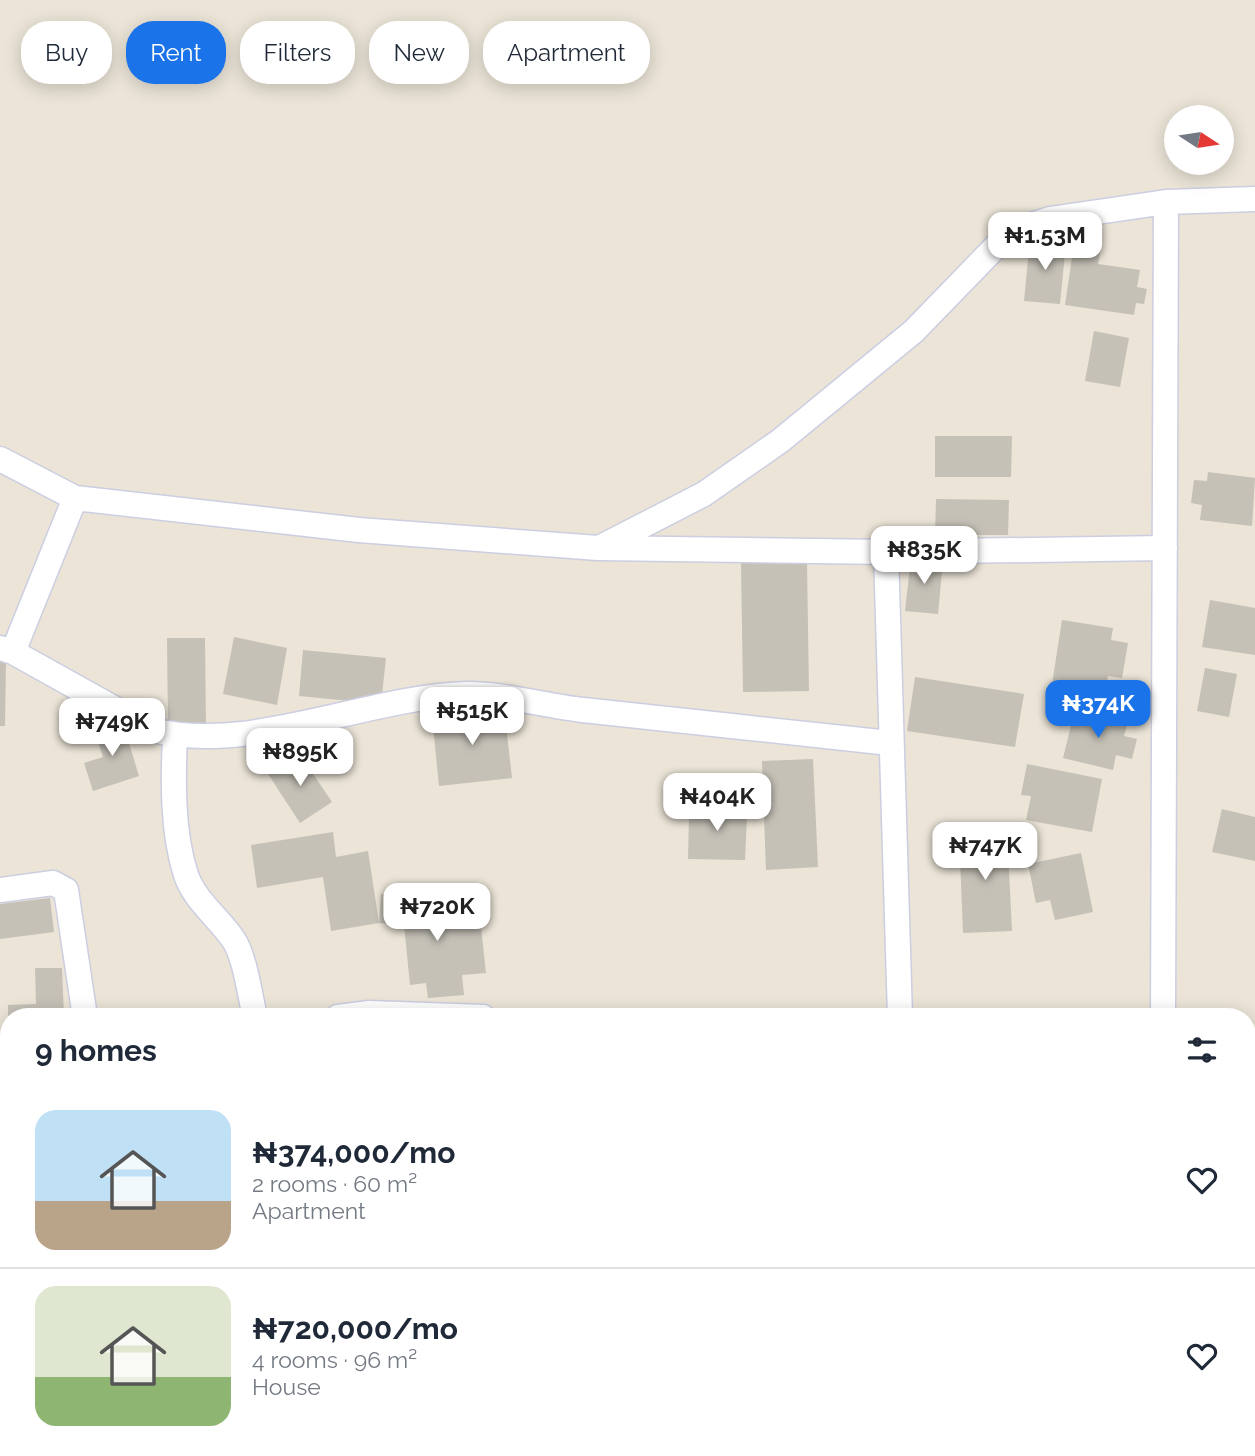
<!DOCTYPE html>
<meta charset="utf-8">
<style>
:root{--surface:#fff;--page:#f2f2f3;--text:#1f2937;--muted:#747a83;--line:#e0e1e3;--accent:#1a73e8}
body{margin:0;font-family:Raleway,sans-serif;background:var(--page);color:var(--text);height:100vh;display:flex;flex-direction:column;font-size:26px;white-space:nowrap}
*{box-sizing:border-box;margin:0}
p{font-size:23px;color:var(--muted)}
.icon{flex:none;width:38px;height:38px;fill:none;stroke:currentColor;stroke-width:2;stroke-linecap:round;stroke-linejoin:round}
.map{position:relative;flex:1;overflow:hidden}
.side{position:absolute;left:0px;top:1008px;width:1256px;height:448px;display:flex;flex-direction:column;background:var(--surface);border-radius:28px 28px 0 0;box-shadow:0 4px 18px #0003}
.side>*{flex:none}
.hud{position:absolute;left:21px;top:21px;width:700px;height:63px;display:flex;gap:14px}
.needle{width:46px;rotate:102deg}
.controls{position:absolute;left:1164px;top:105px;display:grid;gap:14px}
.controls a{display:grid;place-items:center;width:70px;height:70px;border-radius:50%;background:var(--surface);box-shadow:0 4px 18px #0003;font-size:35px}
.price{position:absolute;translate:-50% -60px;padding:0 16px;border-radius:14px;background:#fff;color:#222;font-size:23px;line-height:46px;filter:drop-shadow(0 2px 4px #0008)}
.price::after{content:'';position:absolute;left:50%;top:42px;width:21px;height:16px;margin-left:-10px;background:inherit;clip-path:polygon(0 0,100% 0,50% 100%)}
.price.selected{background:var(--accent);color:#fff}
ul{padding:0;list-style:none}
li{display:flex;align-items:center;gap:21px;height:175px;padding:0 35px}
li+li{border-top:2px solid var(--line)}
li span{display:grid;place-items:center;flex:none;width:196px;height:140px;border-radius:21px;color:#555}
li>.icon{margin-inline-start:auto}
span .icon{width:84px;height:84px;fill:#fffc;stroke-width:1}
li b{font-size:30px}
h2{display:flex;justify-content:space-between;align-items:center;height:84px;padding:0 35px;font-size:30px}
.chip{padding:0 24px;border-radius:28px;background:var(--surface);box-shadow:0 4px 18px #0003;font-size:24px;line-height:63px}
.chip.selected{background:var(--accent);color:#fff}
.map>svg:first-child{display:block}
</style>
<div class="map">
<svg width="1255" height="1456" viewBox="0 0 1255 1456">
<rect width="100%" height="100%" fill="#ebe4d7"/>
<path fill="#c5c1b7" d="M 1030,239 L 1066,243 L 1060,304 L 1024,301 Z
M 1074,244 L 1101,248 L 1098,264 L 1140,270 L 1137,287 L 1147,289 L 1144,304 L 1136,303 L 1134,315 L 1065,305 Z
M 1094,331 L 1129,338 L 1120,387 L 1085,381 Z
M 935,436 L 1012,436 L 1011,477 L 935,477 Z
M 1208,472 L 1255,478 L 1252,526 L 1200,520 L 1202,505 L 1191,503 L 1194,480 L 1207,481 Z
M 936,499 L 1009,500 L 1008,535 L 935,535 Z
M 911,557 L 943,561 L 938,614 L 905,611 Z
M 807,562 L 809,691 L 743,692 L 741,563 Z
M 1210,600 L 1255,608 L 1255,655 L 1202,647 Z
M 1062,620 L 1113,628 L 1111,640 L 1128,643 L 1122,678 L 1108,676 L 1105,692 L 1052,684 Z
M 234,637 L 287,648 L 277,705 L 223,694 Z
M 167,638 L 205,638 L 206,727 L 168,727 Z
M 303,650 L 386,658 L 381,704 L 299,696 Z
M 0,659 L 6,659 L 5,726 L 0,726 Z
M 1205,668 L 1237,674 L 1229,717 L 1197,711 Z
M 915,677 L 1024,694 L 1015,747 L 907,731 Z
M 504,708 L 512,778 L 439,786 L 432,716 Z
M 1075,709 L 1128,721 L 1124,736 L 1137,739 L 1132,759 L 1116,755 L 1113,770 L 1063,758 Z
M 122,720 L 139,776 L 93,791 L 84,763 L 103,757 L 94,729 Z
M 299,753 L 332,802 L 300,823 L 268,774 Z
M 813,759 L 818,867 L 766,870 L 762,761 Z
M 1027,764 L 1102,779 L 1092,832 L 1026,820 L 1031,796 L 1021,795 Z
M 704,799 L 734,799 L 734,817 L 747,817 L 745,860 L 688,859 L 689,815 L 703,815 Z
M 1222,809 L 1255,817 L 1255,861 L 1212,852 Z
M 1007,830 L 1012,931 L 963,933 L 959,832 Z
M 333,832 L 336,857 L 368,851 L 379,923 L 331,931 L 323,877 L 257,888 L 251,845 Z
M 1081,853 L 1093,912 L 1055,920 L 1050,900 L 1036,903 L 1028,864 Z
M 418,890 L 421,914 L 479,908 L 486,973 L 462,975 L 464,995 L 428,998 L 426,983 L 410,985 L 404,925 L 379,923 L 381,894 Z
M 50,898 L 54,932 L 0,939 L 0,904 Z
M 35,968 L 62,968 L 64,1017 L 8,1017 L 8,1005 L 36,1004 Z
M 933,1012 L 980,1015 L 980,1017 L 933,1017 Z
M 0,1083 L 6,1106 L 0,1107 Z
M 5,1107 L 9,1129 L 9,1210 L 0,1212 L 0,1108 Z
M 9,1212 L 9,1315 L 0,1317 L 0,1213 Z
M 9,1318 L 9,1347 L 0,1348 L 0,1320 Z
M 1255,1407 L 1255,1430 L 1248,1426 Z
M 47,1447 L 89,1447 L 90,1450 L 49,1456 Z
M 812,1447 L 867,1447 L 870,1456 L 789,1456 Z
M 910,1447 L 939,1447 L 942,1456 L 911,1456 Z"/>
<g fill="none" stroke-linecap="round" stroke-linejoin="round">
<g stroke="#cccee1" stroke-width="27">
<path id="minor" d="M 0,459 L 75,498 L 359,530 L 598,548 L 886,552 L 1165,548
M 603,546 L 704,494 L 780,441 L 914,331 L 1010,232 L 1050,219 L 1166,202 L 1255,199
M 886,552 L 900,1017
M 0,648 L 13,652 L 153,730 C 248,755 370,696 467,694 C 506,694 545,706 583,710 C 685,721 788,732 890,743
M 13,652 L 75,498
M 175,736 C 173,780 172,832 186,875 C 195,901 218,917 233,939 C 245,956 250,996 255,1017
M 0,890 L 53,883 L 66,890 L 85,1017
M 338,1017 L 369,1013 L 483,1017
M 1163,1017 L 1166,202
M 1248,1150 L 1255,1146
M 1248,1273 L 1255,1275
M 150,1447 L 151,1456
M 334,1447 L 335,1456
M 669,1456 L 686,1447"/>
</g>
<use href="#minor" stroke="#fff" stroke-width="24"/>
</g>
</svg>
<div class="controls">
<a><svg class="needle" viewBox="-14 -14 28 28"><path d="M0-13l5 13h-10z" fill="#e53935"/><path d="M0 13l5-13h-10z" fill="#747a83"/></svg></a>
</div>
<b class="price" style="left:1045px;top:272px">₦1.53M</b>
<b class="price" style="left:924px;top:586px">₦835K</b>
<b class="price selected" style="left:1098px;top:740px">₦374K</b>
<b class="price" style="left:472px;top:747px">₦515K</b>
<b class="price" style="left:112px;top:758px">₦749K</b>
<b class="price" style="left:300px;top:788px">₦895K</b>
<b class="price" style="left:717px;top:833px">₦404K</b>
<b class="price" style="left:985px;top:882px">₦747K</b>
<b class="price" style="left:437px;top:943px">₦720K</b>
<div class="hud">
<a class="chip">Buy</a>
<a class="chip selected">Rent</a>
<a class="chip">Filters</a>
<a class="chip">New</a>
<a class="chip">Apartment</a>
</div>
<section class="side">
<h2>9 homes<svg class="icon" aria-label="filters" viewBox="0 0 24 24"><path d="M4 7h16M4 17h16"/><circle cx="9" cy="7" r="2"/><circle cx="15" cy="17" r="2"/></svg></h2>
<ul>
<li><span style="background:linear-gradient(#bfe0f5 65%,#b9a48a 0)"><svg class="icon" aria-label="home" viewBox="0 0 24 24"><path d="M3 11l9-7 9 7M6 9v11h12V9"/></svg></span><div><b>₦374,000/mo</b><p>2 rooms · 60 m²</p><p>Apartment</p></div><svg class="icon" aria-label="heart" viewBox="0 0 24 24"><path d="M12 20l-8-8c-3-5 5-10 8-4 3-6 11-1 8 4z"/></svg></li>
<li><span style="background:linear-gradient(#dfe7d0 65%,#8fb573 0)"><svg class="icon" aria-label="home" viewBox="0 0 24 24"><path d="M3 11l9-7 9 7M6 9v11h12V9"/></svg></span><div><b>₦720,000/mo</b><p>4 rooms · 96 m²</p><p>House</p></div><svg class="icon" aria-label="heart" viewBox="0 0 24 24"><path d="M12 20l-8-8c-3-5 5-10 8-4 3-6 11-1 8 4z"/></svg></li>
</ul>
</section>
</div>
